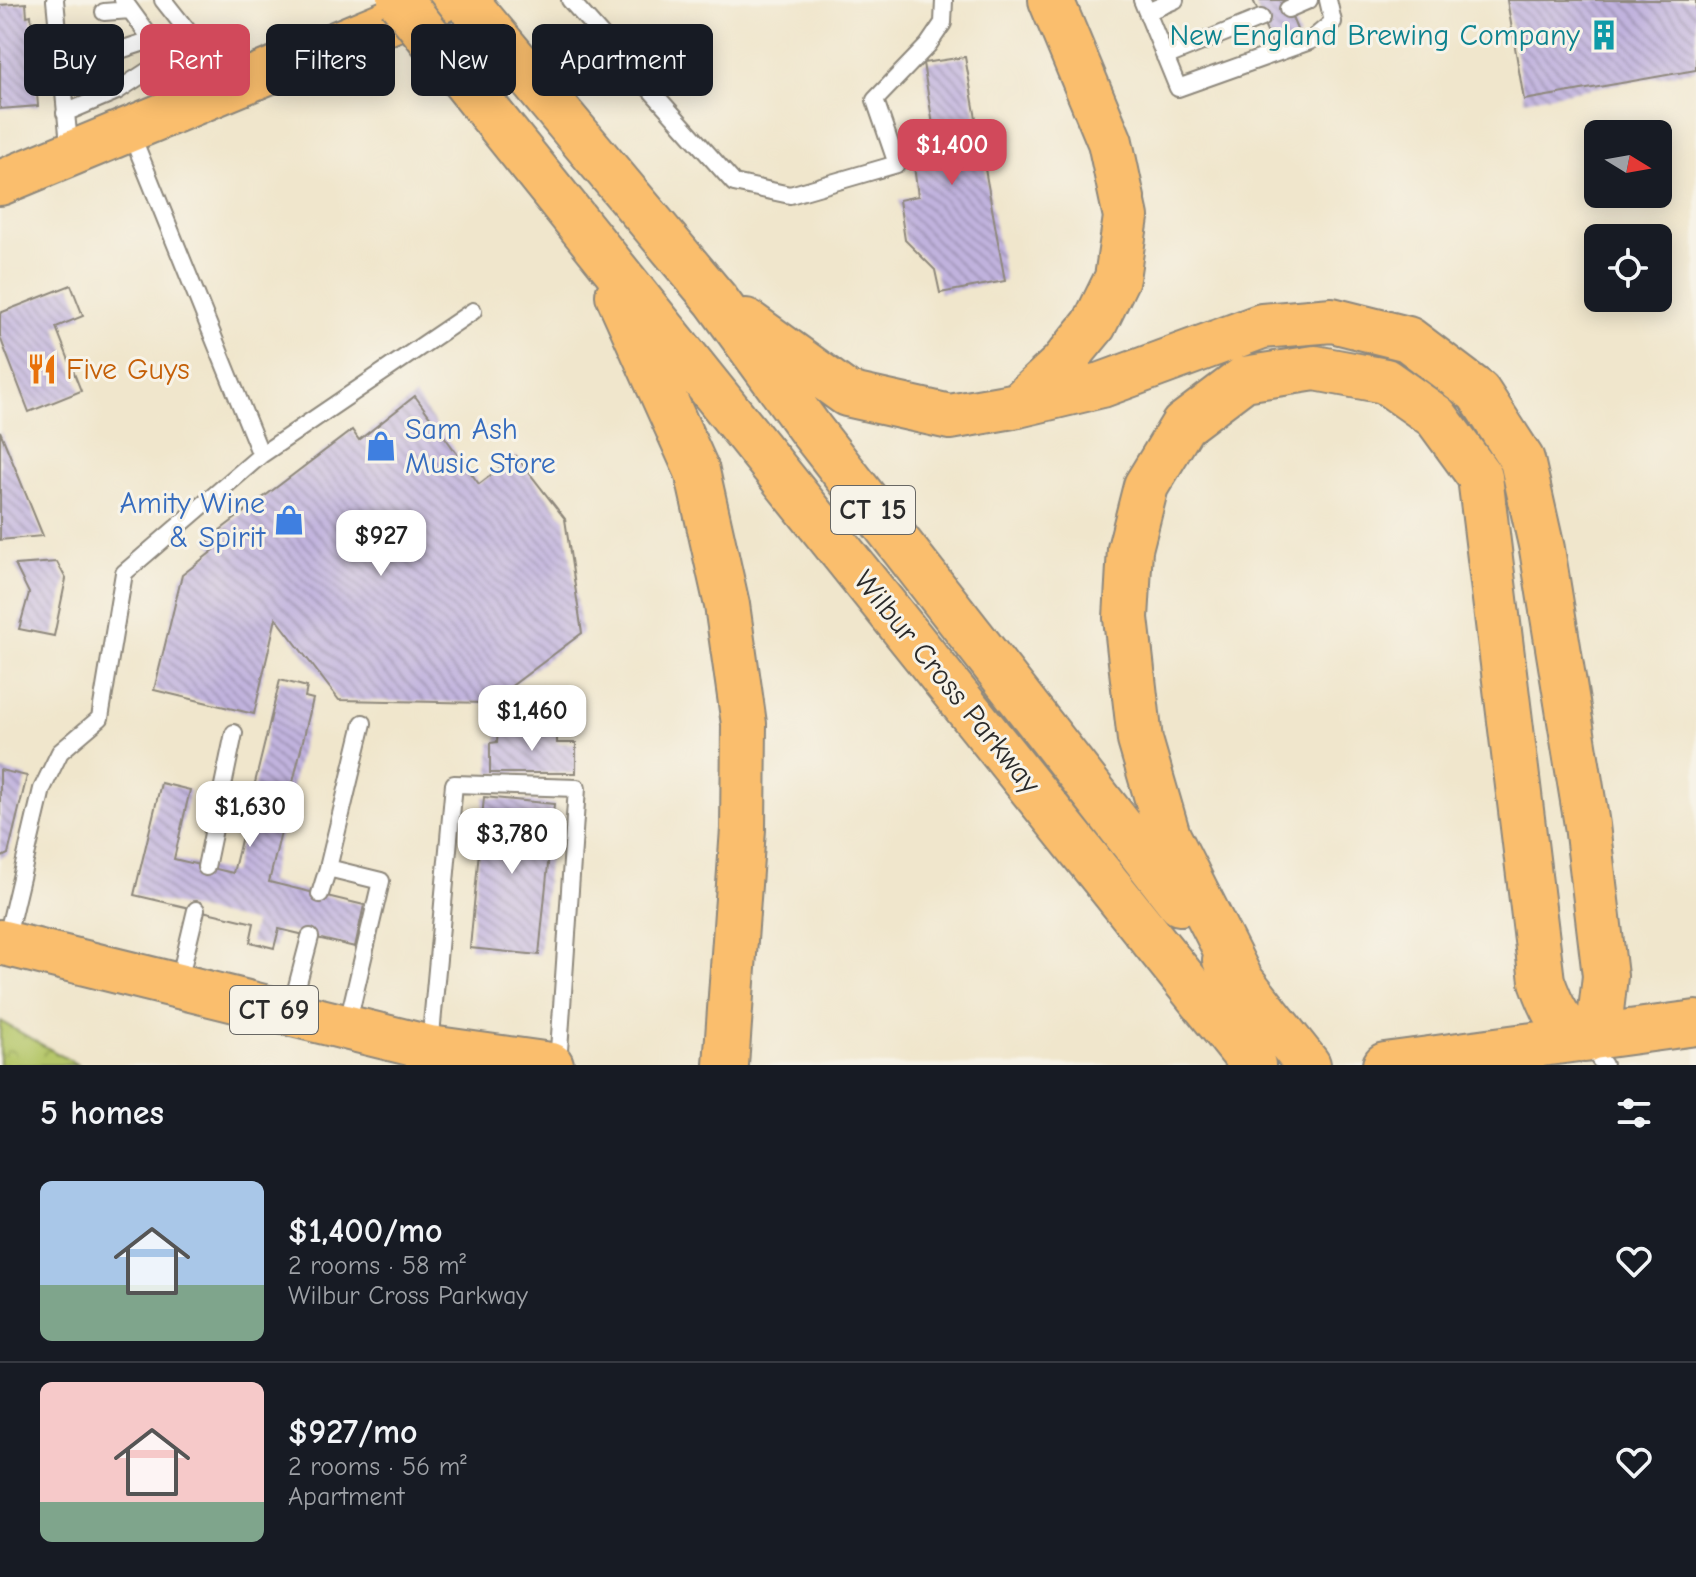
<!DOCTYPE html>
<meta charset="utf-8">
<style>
:root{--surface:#171b24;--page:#20242c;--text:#f1f3f6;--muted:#9ea1a6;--line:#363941;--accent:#d1495b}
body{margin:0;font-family:"Comic Neue",sans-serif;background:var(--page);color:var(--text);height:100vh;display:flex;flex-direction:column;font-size:30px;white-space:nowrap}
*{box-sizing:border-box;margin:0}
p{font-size:26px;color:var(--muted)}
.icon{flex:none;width:44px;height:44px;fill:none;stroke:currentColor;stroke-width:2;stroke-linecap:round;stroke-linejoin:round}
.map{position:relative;height:1065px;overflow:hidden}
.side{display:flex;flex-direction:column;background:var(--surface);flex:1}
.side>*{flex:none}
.banner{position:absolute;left:24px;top:24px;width:800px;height:72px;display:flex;gap:16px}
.needle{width:52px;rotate:101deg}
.fabs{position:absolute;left:1584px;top:120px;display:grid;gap:16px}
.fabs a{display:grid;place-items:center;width:88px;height:88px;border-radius:12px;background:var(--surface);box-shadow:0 4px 20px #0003;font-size:40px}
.price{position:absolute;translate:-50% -68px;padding:0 18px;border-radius:16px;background:#fff;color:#222;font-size:26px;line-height:52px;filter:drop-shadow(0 2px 4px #0008)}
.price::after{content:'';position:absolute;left:50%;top:48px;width:24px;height:18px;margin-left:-12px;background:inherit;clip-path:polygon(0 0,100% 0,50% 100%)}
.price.current{background:var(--accent);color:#fff}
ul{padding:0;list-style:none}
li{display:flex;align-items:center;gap:24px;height:200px;padding:0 40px}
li+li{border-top:2px solid var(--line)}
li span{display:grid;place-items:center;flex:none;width:224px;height:160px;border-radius:12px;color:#555}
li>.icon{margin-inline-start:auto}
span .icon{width:96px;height:96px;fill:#fffc;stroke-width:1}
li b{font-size:34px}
h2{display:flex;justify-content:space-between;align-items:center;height:96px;padding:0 40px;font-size:34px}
.chip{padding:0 28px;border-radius:12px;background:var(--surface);box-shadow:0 4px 20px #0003;font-size:28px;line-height:72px}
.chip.current{background:var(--accent);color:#fff}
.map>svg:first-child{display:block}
</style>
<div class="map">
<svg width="1696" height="1065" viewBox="0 0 1696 1065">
<defs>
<pattern id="park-crowns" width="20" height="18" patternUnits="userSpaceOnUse" patternTransform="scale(2)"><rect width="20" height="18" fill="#b6c76b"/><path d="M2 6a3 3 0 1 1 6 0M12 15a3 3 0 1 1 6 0" fill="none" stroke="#9dab5d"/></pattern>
<pattern id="building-back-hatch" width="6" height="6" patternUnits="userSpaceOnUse" patternTransform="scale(2)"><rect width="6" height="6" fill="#c1b3de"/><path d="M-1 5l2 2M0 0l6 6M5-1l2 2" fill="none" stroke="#9d92b4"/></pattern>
</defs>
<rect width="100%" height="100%" fill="#f7f3e8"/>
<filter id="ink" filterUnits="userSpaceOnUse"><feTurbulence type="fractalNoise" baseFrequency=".0125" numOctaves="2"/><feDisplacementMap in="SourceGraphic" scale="16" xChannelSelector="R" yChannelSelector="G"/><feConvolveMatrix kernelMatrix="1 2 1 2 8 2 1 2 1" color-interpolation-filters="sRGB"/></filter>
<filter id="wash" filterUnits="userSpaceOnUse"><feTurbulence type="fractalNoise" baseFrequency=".006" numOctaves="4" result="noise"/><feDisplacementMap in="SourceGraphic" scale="32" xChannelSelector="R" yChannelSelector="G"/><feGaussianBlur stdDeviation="1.8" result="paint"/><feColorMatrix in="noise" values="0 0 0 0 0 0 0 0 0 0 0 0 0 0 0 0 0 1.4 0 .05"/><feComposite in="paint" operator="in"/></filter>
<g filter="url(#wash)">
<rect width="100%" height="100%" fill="#f0e6cc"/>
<path fill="url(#park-crowns)" stroke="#70794b" stroke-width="2" d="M 0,1021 L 78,1065 L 0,1065 Z"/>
<g id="blocks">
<path fill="url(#building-back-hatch)" d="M 1253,0 L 1285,0 L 1300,37 L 1274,48 Z
M 1507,0 L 1696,0 L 1696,70 L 1524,100 Z
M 26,3 L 27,16 L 31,15 L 38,106 L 0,109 L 0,5 Z
M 965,57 L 1005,281 L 940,293 L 935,270 L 905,240 L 899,200 L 918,196 L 910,136 L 934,131 L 923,63 Z
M 71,285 L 83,316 L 56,327 L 81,391 L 29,412 L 0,337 L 0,313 Z
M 415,396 L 479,484 L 516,456 L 565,519 L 582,633 L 489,703 L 339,700 L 276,618 L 254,714 L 154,690 L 182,575 L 214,550 L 207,540 L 352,430 L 359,440 Z
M 0,431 L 43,536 L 0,540 Z
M 57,562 L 66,579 L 54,636 L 19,629 L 29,593 L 15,565 Z
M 280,680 L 307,687 L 305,697 L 313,699 L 269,882 L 364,905 L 355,947 L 279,929 L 274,948 L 250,942 L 254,923 L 134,895 L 161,783 L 190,790 L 174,859 L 233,873 Z
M 498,729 L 557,730 L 557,743 L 576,743 L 576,773 L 490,773 L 490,743 L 497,742 Z
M 0,770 L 27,776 L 8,854 L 0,858 Z
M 484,797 L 554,804 L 539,955 L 470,948 Z"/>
</g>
</g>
<g filter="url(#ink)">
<use href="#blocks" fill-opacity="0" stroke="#8e887c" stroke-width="2"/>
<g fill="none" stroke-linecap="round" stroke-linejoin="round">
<g stroke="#8e887c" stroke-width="20">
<path id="service" d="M 55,0 L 70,154
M 123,0 L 195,99
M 163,0 L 231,86
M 570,0 L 734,183 L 790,195 L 897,164 L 875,100 L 928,45 L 943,23 L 944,0
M 1142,0 L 1178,88 L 1310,41 L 1333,22 L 1328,0
M 1288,9 L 1309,0
M 104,12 L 130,10
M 1147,12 L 1175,0
M 108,54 L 151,40
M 1165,57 L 1261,18
M 65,113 L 117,91 L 166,59
M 130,131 L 261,455
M 206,867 L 234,733
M 320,894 L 328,868
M 6,941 L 42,789 L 60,752 L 100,718 L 124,573 L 261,455 L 473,311
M 178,985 L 196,910
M 290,1013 L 310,937
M 347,1026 L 381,881 L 328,868 L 363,723
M 1586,1041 L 1604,1065
M 430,1046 L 454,784 L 577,788 L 558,1065"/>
</g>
<g stroke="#8e887c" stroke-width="48">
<path id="primary" d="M 0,183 L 442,0
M 0,942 L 430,1048 L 551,1065
M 1385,1065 L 1696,1023"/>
</g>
<g stroke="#8e887c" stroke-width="48">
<path id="motorway" d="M 465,0 L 716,300 L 811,430 L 1180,903
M 449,62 L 1253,1065
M 618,295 L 697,471 L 727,605 L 744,724 L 743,829 L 726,1065
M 746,321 L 847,394 L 950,417 L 1018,405 L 1062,364 L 1094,325 L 1117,278 L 1126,217 L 1110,142 L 1051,0
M 1018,405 L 1102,385 L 1262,326 L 1332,320 L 1408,339 L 1478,392 L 1522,460 L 1542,549 L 1587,825 L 1605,976 L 1600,1020 L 1585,1040 C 1559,1025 1552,1009 1542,981 L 1480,477 L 1436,417 L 1385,381 L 1315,368 L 1244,379 L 1183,425 L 1146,486 L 1130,549 L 1126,618 L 1140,740 L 1168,836 L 1243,984
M 1225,960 L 1308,1065"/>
</g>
<use href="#service" stroke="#fff" stroke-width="16"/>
<use href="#primary" stroke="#fabe6d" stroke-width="44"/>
<use href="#motorway" stroke="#fabe6d" stroke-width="44"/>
<g stroke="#8e887c" stroke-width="48" stroke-linecap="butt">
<path id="motorway-bridge" d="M 400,0 L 449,62"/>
</g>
<use href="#motorway-bridge" stroke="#fabe6d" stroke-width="44"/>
</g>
</g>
<defs>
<g id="building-bare" transform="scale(2.4)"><path d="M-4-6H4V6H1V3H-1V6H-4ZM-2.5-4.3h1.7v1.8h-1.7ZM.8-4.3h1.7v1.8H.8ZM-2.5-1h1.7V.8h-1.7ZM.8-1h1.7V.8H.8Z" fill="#0f9aa8" stroke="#f7f3e8" stroke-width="2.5" paint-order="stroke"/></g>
<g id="restaurant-bare" transform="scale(2.4)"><path d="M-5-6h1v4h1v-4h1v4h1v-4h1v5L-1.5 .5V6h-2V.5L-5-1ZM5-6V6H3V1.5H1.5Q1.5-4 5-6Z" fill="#e8710a" stroke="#f7f3e8" stroke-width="2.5" paint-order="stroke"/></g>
<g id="shop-bare" transform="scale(2.4)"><path d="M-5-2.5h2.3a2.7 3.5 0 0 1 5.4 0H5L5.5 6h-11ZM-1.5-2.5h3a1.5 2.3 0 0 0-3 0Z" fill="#3f7fe0" stroke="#f7f3e8" stroke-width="2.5" paint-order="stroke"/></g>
</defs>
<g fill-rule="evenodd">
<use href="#building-bare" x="1604" y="35"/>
<use href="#restaurant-bare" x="42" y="369"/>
<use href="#shop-bare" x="381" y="446"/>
<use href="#shop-bare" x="289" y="520"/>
</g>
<g text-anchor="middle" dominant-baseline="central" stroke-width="6" stroke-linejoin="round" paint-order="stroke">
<g fill="#f7f3e8" stroke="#686764" stroke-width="2">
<rect x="831" y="486" width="84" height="48" rx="6"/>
<rect x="230" y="986" width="88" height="48" rx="6"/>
</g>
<g font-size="28" font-weight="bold" fill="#2b2b2b">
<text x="873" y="510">CT 15</text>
<text x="274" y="1010">CT 69</text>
</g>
<g font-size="30" fill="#0d838f" stroke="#f7f3e8" text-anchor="end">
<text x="1580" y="35">New England Brewing Company</text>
</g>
<g font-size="30" fill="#c56008" stroke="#f7f3e8" text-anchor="start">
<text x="66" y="369">Five Guys</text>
</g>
<g font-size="30" fill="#366cbe" stroke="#f7f3e8" text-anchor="start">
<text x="405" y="429">Sam Ash<tspan x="405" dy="34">Music Store</tspan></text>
<text x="265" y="503" text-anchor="end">Amity Wine<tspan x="265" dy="34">&amp; Spirit</tspan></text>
</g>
<g font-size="30" fill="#2b2b2b" stroke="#f7f3e8">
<text transform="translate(947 682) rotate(51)">Wilbur Cross Parkway</text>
</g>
</g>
</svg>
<div class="fabs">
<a><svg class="needle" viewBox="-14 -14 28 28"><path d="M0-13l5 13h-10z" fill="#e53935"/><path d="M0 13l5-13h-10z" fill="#9ea1a6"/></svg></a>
<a><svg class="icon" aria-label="locate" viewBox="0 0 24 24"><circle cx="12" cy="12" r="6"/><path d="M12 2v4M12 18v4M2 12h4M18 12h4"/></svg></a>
</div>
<b class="price current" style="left:952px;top:187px">$1,400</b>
<b class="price" style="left:381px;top:578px">$927</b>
<b class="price" style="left:532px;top:753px">$1,460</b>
<b class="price" style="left:250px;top:849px">$1,630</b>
<b class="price" style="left:512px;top:876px">$3,780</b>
<div class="banner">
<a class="chip">Buy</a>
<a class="chip current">Rent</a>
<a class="chip">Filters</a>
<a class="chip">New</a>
<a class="chip">Apartment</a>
</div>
</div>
<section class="side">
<h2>5 homes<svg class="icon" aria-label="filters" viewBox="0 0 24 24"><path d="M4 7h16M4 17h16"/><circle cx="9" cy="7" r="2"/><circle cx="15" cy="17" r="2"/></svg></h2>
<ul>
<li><span style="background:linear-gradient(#a9c7e8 65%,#7fa58c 0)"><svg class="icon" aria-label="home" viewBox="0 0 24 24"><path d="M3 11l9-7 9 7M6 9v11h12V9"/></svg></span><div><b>$1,400/mo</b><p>2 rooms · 58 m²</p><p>Wilbur Cross Parkway</p></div><svg class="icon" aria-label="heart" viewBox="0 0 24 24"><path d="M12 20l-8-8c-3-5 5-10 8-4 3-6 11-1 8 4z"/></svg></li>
<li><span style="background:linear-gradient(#f6c9c9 75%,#7fa58c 0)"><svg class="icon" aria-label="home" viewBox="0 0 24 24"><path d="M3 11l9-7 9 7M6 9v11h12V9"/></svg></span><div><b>$927/mo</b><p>2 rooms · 56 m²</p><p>Apartment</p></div><svg class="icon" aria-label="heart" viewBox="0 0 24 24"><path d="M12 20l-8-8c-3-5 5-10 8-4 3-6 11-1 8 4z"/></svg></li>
</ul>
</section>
